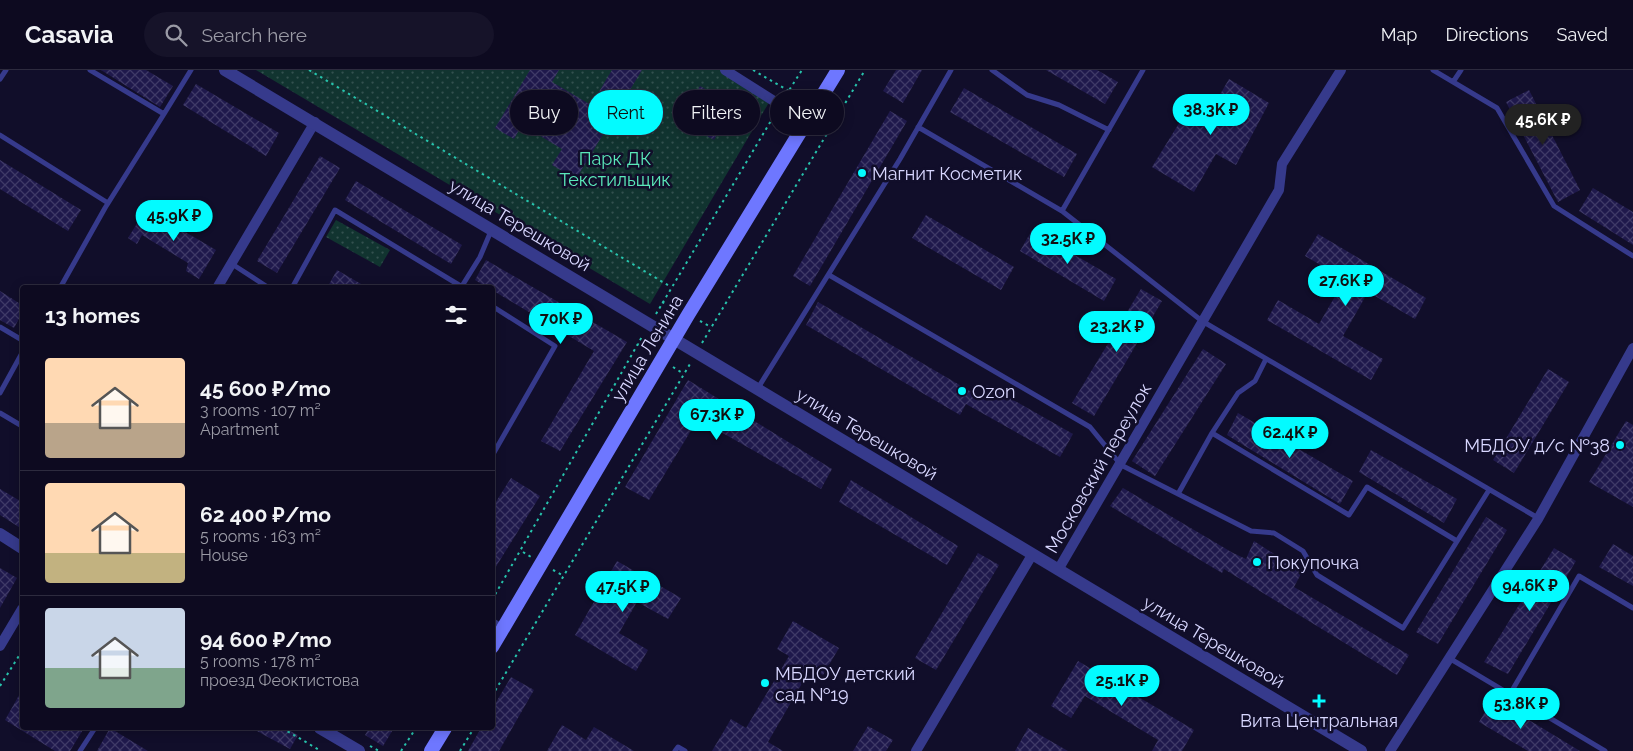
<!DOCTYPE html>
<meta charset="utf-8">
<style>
:root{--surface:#0d0a20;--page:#161329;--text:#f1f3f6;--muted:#9a9aa5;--line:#2d2b3e;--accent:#03fbff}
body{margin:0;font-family:Raleway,sans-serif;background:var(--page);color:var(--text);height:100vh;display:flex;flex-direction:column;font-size:19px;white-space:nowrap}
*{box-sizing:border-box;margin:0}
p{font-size:16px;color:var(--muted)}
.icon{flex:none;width:28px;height:28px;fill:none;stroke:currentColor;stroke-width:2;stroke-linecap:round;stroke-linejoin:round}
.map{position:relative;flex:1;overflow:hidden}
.details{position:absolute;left:20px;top:215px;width:475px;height:445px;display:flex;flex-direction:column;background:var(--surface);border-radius:5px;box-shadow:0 2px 12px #0003,0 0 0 1px var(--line)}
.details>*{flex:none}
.banner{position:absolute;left:510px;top:20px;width:475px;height:45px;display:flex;gap:10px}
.price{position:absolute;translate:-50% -42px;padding:0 11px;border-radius:18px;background:var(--accent);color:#111;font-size:16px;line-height:32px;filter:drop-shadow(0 1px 2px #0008)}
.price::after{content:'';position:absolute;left:50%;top:30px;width:15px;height:11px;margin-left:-8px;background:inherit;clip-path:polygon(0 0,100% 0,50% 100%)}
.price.current{background:#222;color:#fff}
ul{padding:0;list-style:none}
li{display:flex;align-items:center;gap:15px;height:125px;padding:0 25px}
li+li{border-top:1px solid var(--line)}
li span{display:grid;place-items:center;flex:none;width:140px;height:100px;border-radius:5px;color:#555}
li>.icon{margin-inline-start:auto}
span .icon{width:60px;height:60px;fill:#fffc;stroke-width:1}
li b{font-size:21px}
h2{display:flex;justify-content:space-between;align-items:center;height:60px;padding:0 25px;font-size:21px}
.chip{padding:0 18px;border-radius:22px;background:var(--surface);box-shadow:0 2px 12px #0003,0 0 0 1px var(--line);font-size:18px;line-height:45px}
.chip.current{background:var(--accent);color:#111}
header{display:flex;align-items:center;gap:30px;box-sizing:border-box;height:70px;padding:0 25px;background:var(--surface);border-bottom:1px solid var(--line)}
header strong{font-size:24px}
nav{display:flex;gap:28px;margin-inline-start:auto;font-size:18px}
.search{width:350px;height:45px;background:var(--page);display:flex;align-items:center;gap:12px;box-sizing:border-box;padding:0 18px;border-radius:28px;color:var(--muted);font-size:19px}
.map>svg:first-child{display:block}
</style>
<header>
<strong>Casavia</strong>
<div class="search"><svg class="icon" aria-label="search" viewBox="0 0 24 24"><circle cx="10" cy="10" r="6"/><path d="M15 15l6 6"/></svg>Search here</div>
<nav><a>Map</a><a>Directions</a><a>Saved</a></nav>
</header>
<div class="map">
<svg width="1633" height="681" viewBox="0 0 1633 681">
<defs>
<pattern id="grass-dots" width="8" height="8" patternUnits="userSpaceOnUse" patternTransform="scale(1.25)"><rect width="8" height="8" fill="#113430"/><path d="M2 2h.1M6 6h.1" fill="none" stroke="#33514f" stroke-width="1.8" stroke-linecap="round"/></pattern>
<pattern id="building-cross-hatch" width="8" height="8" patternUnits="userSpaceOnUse" patternTransform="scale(1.25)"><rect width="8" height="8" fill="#1f194c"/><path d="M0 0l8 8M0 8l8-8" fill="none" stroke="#3f3a67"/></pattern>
</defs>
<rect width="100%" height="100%" fill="#110e2a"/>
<path fill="url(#grass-dots)" d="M 256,0 L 723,0 L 771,29 L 650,234 Z
M 336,150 L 390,180 L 380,197 L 326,167 Z"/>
<path fill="url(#building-cross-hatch)" d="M 101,0 L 146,0 L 173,16 L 160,37 Z
M 530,0 L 559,0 L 552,12 L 591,35 L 612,0 L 642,0 L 576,109 L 552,95 L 562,79 L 522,55 L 514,69 L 495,58 Z
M 896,0 L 922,0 L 903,33 L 883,21 Z
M 1046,0 L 1097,0 L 1118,12 L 1105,34 Z
M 1229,9 L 1269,33 L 1236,95 L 1216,84 L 1194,122 L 1152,97 L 1189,37 L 1207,47 Z
M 196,14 L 279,63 L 266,86 L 183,35 Z
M 700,16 L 734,35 L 714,70 L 680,51 Z
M 964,18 L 1077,84 L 1064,107 L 950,42 Z
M 1529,20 L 1580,120 L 1558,132 L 1506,32 Z
M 890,41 L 907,51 L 810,216 L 793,206 Z
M 320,86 L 340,98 L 277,203 L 257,191 Z
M 0,90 L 81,140 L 68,161 L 0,119 Z
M 356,111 L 462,175 L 451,194 L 345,130 Z
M 1593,118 L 1633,142 L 1633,175 L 1579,141 Z
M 146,139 L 216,180 L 199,209 L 186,201 L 188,193 L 142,165 L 137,174 L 128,168 Z
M 926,145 L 1014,197 L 1001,220 L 912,168 Z
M 1032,160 L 1116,209 L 1104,231 L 1020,181 Z
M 1318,164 L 1426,228 L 1415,249 L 1368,222 L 1343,266 L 1383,289 L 1371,310 L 1267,250 L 1278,230 L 1319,254 L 1345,209 L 1305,186 Z
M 486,190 L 627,272 L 560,381 L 541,371 L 594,281 L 492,220 L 492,218 L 488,218 L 475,210 Z
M 337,200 L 368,218 L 327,218 Z
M 1141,219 L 1162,231 L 1094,346 L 1072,333 Z
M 0,221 L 22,235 L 22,243 L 14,258 L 0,250 Z
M 818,232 L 980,327 L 987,315 L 1073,364 L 1060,387 L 966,334 L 960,345 L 806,255 Z
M 1203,279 L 1226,294 L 1155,406 L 1132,391 Z
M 1548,299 L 1569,312 L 1514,403 L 1493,390 Z
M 688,310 L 832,399 L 821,419 L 698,349 L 649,430 L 625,417 Z
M 1238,343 L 1353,411 L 1340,434 L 1227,365 Z
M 1626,351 L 1633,355 L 1633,437 L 1589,412 Z
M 1371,380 L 1457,429 L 1444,453 L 1359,402 Z
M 511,408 L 540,426 L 492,503 L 492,438 Z
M 851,410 L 958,476 L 947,495 L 839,432 Z
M 1123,418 L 1233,483 L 1246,489 L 1254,471 L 1302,502 L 1294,517 L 1409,585 L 1397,605 L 1224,499 L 1222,503 L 1110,436 Z
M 0,419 L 22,432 L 22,459 L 0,445 Z
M 1486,447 L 1507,460 L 1438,574 L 1416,562 Z
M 1613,474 L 1633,486 L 1633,516 L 1599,497 Z
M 1554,478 L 1576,491 L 1508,604 L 1484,592 Z
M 978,483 L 999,495 L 936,600 L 915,588 Z
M 617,491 L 681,528 L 668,549 L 637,532 L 619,563 L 648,580 L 636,601 L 575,565 Z
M 0,498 L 17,508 L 0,538 Z
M 793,551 L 839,578 L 823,605 L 811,598 L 768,672 L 783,681 L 712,681 L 731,649 L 746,658 L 789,586 L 777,579 Z
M 1078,591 L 1194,660 L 1182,681 L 1152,681 L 1158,670 L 1085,626 L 1071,648 L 1051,636 Z
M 511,607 L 534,620 L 499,681 L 468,681 L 481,658 L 492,658 L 492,639 Z
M 22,620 L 22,658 L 84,658 L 70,681 L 55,681 L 5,650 Z
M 1493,628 L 1580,681 L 1528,681 L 1479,652 Z
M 562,655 L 586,670 L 594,657 L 634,681 L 547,681 Z
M 868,656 L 893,670 L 886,681 L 853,681 Z
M 110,658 L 148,681 L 97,681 Z
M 251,658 L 284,658 L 298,665 L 290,679 Z
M 369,658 L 394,658 L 383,676 L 365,665 Z
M 1028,658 L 1068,681 L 1015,681 Z"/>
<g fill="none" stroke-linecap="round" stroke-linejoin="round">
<path stroke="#27c3ac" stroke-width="2" stroke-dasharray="2.5 4" stroke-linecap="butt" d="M 309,0 L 671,217
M 753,0 L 789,21
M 786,25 L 802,0
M 662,232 L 676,239
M 656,244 L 775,44
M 700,251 L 711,257
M 702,273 L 865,0
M 638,274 L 650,282
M 673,297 L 684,304
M 523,482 L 531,487
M 553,500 L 564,506
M 492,530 L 643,265
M 0,616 L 22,581
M 492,626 L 690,294
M 282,658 L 321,681
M 370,676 L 379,681
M 401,681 L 416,658
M 460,681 L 474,658"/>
<path stroke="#363a8c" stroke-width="5" d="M 90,0 L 164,44 L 191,0
M 992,0 L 1027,25 L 1059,35 L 1109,60
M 1433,0 L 1497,38 L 1554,136 L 1633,186
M 0,9 L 6,0
M 1453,12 L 1461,0
M 918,57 L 1062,141 L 1202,251 L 1538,448
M 0,65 L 108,133
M 1062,141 L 1143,0
M 232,194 L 269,218
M 829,205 L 1090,357 L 1121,395 L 1251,461 L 1274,463 L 1303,481 L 1317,505 L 1403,558 L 1489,420
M 462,216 L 480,187 L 491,161
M 60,218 L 105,138 L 164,44
M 292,218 L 335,140 L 464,218
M 492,236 L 555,276 L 492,386
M 0,257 L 22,270
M 1266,289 L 1255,311 L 1238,323 L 1212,363 L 1349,445 L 1367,417 L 1457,471
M 758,318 L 900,89 L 951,0
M 0,323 L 22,283
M 0,343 L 22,356
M 1178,424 L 1212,363
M 492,550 L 503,557
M 1449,588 L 1605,681
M 1510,624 L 1579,506 L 1633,538
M 80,681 L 95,658
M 675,681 L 678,677 L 685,681"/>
<path stroke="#363a8c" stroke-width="10" d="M 725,0 L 807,52
M 217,218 L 315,52
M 1058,500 L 1279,120 L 1282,94 L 1341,0
M 0,576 L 22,539
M 916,681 L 1032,485
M 1390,681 L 1538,449 L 1633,278"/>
<path stroke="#363a8c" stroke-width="12" d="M 225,0 L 1361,681
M 0,464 L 22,478
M 320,658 L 359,681"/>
<path stroke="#6e77ff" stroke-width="14" d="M 492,577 L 688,245 L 838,0
M 431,681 L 445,658"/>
</g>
<g fill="#03fbff" stroke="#110e2a" stroke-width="2">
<circle cx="862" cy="103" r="5"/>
<circle cx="962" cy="321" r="5"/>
<circle cx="1620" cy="375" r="5"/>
<circle cx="1257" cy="492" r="5"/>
<circle cx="765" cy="613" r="5"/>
<path d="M1316.5 623.5h5v5h5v5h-5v5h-5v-5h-5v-5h5z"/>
</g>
<g text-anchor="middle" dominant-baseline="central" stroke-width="5" stroke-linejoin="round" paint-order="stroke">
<g font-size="18" fill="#5ae8b9" stroke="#110e2a">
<text x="615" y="88">Парк ДК<tspan x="615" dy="21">Текстильщик</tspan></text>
</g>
<g font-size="18" fill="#d8d7ff" stroke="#110e2a" text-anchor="start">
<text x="872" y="103">Магнит Косметик</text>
<text x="972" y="321">Ozon</text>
<text x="1610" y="375" text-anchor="end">МБДОУ д/с №38</text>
<text x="1267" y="492">Покупочка</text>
<text x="775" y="603">МБДОУ детский<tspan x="775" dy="21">сад №19</tspan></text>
<text x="1319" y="650" text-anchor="middle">Вита Центральная</text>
</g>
<g font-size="18" fill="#d8d7ff" stroke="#110e2a">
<text transform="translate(520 155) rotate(31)">улица Терешковой</text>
<text transform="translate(647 278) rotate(-59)">улица Ленина</text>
<text transform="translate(867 364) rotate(31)">улица Терешковой</text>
<text transform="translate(1098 398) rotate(-60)">Московский переулок</text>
<text transform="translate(1214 572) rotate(31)">улица Терешковой</text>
</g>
</g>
</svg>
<b class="price" style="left:1211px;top:66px">38.3K ₽</b>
<b class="price current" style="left:1543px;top:76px">45.6K ₽</b>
<b class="price" style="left:174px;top:172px">45.9K ₽</b>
<b class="price" style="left:1068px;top:195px">32.5K ₽</b>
<b class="price" style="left:1346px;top:237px">27.6K ₽</b>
<b class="price" style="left:561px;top:275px">70K ₽</b>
<b class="price" style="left:1117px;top:283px">23.2K ₽</b>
<b class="price" style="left:717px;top:371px">67.3K ₽</b>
<b class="price" style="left:1290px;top:389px">62.4K ₽</b>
<b class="price" style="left:1530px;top:542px">94.6K ₽</b>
<b class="price" style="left:623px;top:543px">47.5K ₽</b>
<b class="price" style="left:1122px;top:637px">25.1K ₽</b>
<b class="price" style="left:1521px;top:660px">53.8K ₽</b>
<div class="banner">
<a class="chip">Buy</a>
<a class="chip current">Rent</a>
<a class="chip">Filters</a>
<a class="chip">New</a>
</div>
<section class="details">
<h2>13 homes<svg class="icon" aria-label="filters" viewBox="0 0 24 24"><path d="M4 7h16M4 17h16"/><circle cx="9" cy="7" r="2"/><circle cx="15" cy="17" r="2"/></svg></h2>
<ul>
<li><span style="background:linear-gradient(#ffd9b3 65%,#b9a48a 0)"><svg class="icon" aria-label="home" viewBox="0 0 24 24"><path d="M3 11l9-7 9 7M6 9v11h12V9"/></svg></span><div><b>45 600 ₽/mo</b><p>3 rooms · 107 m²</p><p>Apartment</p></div></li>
<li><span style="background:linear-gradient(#ffd9b3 70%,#c2b280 0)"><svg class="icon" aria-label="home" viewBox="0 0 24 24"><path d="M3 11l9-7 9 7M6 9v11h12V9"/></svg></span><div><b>62 400 ₽/mo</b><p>5 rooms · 163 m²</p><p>House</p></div></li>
<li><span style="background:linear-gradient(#c9d6e8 60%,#7fa58c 0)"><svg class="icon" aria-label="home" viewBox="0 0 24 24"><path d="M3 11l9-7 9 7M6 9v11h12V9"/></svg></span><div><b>94 600 ₽/mo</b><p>5 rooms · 178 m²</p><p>проезд Феоктистова</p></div></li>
</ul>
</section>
</div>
